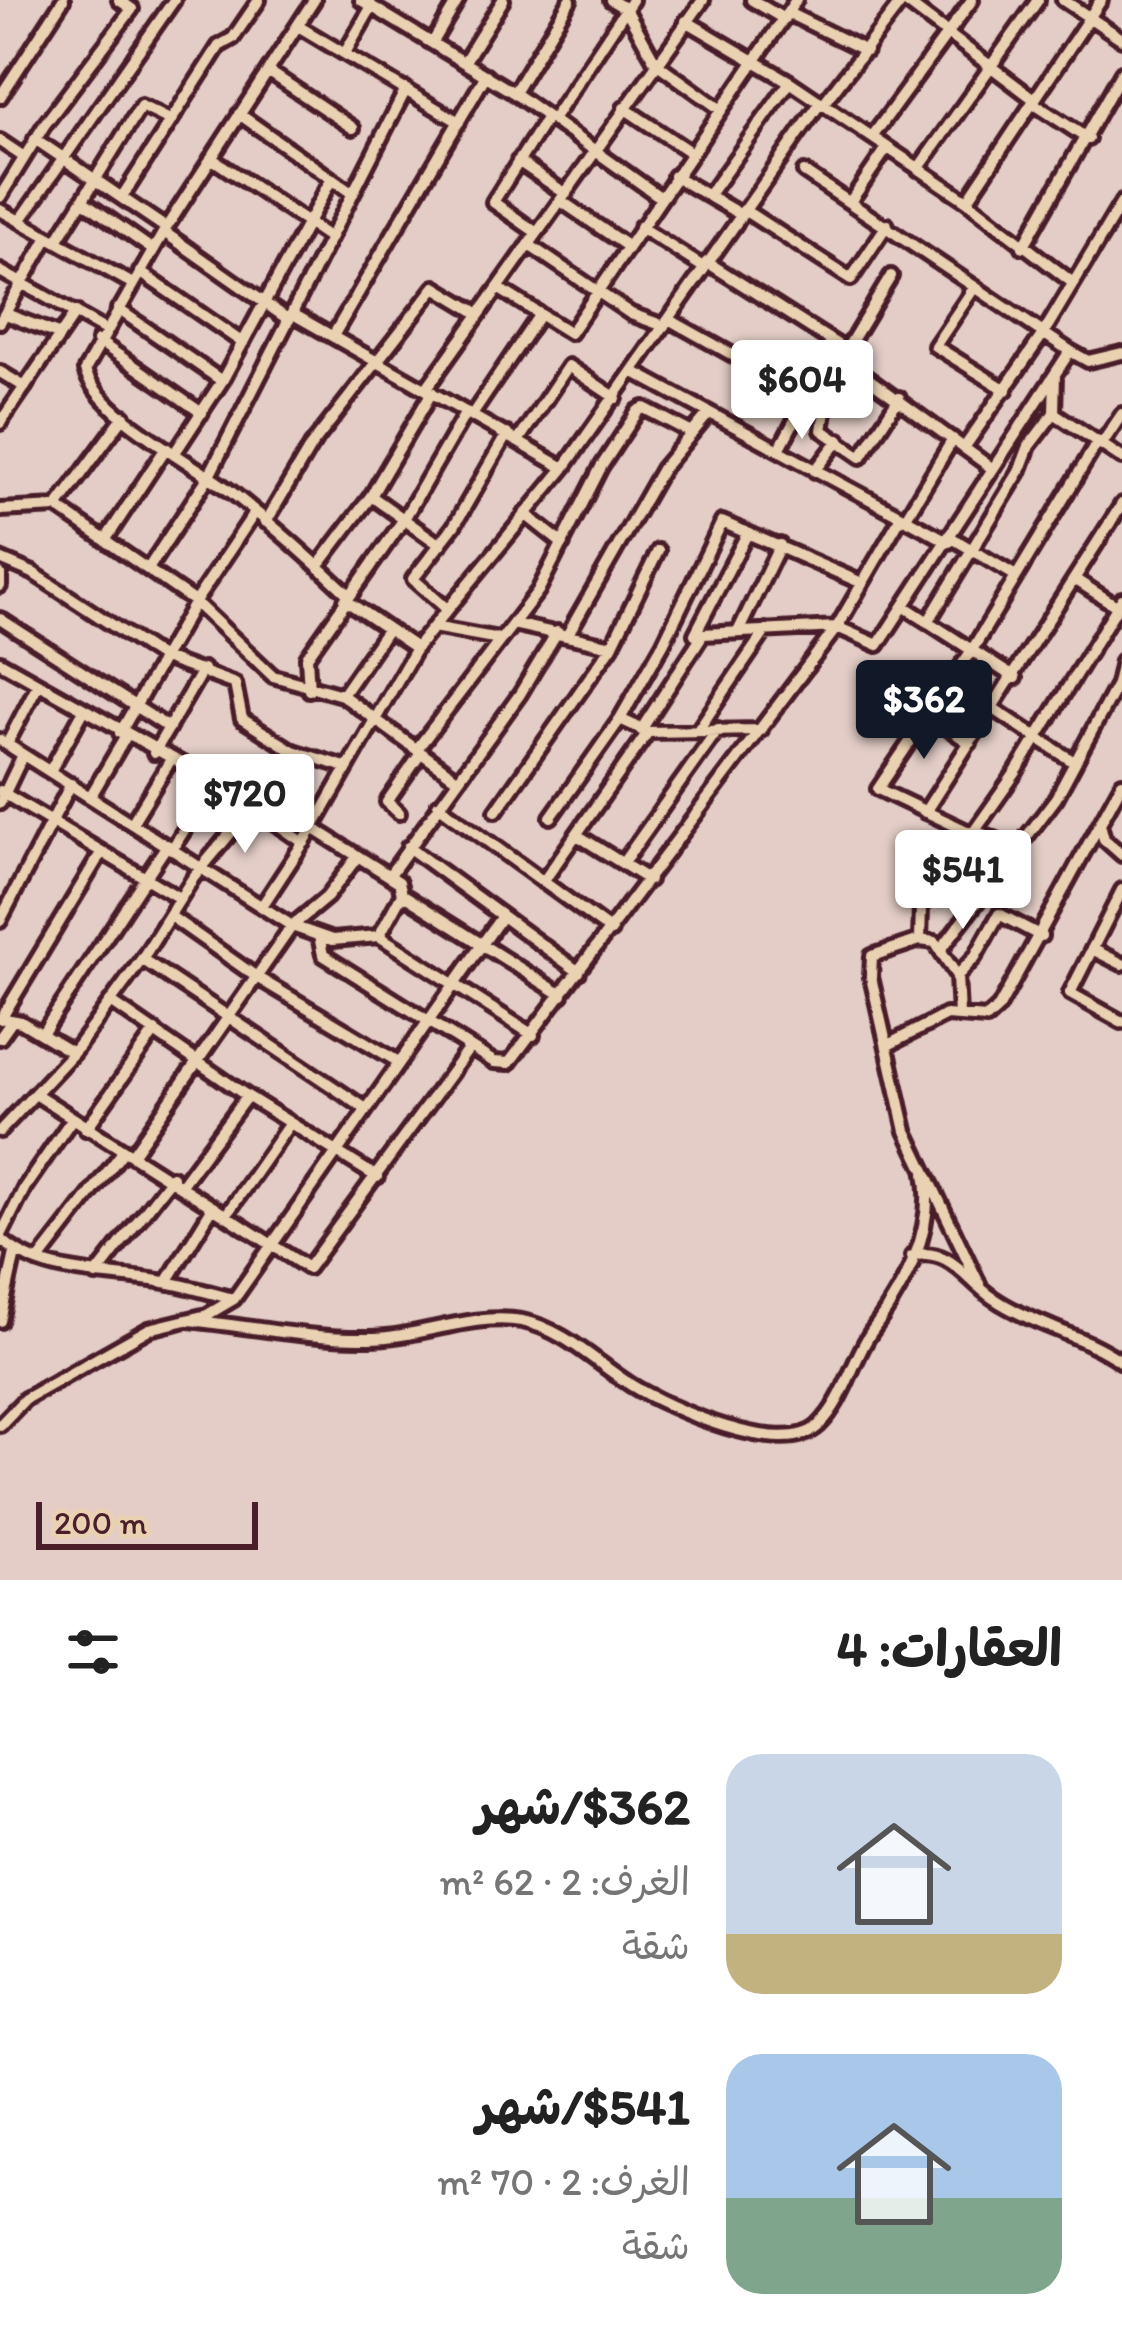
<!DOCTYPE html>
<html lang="ar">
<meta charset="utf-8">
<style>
:root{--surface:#fff;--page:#f6f6f6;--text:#222;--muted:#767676;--accent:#111827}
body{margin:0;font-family:Itim,"Playpen Sans Arabic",sans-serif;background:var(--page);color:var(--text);direction:rtl;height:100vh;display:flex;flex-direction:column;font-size:45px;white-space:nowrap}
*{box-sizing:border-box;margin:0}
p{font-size:39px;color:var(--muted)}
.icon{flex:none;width:66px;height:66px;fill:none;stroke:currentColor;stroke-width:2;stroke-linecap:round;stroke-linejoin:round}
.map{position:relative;height:1580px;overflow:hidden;direction:ltr}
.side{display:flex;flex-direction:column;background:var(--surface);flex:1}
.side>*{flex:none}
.scale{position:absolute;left:36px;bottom:30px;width:222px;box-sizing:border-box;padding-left:12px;border:6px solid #4a1f2b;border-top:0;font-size:33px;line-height:42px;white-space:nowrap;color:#4a1f2b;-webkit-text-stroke:9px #ead1b2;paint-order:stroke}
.price{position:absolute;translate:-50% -102px;padding:0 27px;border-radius:12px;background:#fff;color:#222;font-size:39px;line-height:78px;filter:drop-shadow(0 3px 6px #0008)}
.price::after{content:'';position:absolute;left:50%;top:72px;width:36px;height:27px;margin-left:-18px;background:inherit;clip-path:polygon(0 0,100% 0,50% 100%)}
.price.selected{background:var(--accent);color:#fff}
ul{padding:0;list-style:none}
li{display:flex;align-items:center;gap:36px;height:300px;padding:0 60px}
li span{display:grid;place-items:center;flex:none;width:336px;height:240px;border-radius:36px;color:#555}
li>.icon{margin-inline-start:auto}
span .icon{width:144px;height:144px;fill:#fffc;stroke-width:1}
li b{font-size:51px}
h2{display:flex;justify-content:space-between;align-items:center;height:144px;padding:0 60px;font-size:51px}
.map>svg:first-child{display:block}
</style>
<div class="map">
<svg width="1122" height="1580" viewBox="0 0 1122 1580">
<rect width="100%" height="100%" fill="#e3cdc6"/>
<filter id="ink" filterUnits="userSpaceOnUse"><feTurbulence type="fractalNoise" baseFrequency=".00833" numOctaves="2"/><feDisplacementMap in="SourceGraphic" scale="24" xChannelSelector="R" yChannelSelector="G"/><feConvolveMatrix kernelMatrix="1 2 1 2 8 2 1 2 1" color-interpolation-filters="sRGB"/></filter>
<g filter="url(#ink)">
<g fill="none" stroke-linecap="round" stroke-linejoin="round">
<g stroke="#4a1f2b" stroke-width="20">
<path id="minor" d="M 314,0 L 166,228 L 85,370 C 98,416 198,465 235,495 C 275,527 312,560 349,595
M 361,0 L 514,93 L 660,197
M 611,0 L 626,9 L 656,63 L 720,109
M 752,0 L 784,19
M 903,0 L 1035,100
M 1063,0 L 1122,39
M 788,13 L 866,51
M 686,21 L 790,82 L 967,201 L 1073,283
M 298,26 L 459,122
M 433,42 L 458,0
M 345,53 L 372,6
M 465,61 L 503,0
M 268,71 L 353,128
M 514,93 L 570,0
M 0,97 L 63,0
M 1033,103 L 1088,139
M 823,104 L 903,0
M 624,108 L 690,152
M 239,114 L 353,194
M 552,120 L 632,0
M 872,137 L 972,0
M 35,139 L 166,228
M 0,141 L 24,157
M 211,158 L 330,238
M 518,161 L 566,194
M 918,169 L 1038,0
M 674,176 L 738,213
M 708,196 L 790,82
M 0,197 L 45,124 L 132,9 L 119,0
M 122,197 L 219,46 L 233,38 L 259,0
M 83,201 L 153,250
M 561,201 L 627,246
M 967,201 L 1101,0
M 850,202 L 887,148
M 0,210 L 133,284
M 744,210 L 851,279 L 887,225
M 20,221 L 174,0
M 640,227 L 703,267
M 164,232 L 289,320
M 537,233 L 493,202 L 547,117
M 57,241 L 141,106 L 170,120
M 529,245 L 631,314 L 664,326
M 1023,247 L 1122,72
M 707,262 L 844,349
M 0,271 L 105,330
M 140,272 L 243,343
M 498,288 L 570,333 L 796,0
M 974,288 L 935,346 L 1006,390
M 118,309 L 222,381
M 6,314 L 60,335
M 293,314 L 564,468
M 670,320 L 792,388 L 827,399 L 822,430 L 861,457 L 899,398
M 0,322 L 48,237
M 333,336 L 486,75
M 98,341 L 202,413
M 1070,351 L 1088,361 L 1122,353
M 840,358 L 993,469
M 0,372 L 25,387
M 634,372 L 949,542
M 426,389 L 703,0
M 819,395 L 891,276
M 1054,413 L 1122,458
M 472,415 L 540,314
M 0,423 L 76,312
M 518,441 L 568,366 L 616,398
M 1101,445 L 1122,414
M 780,448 L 808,395
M 964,448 L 1043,334 L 1122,202
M 174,454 L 222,381 L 331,180
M 815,471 L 839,440
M 371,496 L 440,545
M 57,507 L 195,602 L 273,676 L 342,695 L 457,779
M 0,510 L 57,507 L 124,416
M 525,514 L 563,544
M 905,519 L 953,439
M 266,522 L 311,446 L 435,287 L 478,313
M 952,538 L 1016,576
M 106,539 L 166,448
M 0,559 L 33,573 L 161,657 L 235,684 L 242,719 L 293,751 L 345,767
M 318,566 L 371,496 L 432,392
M 148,569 L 209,476 L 406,89
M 0,574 L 0,586
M 1076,580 L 1118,607
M 345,600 L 416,648
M 905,607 L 1015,678
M 447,609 L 413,579 L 454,526 L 507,434
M 0,619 L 169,728
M 928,622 L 1019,472 L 1029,446 L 1054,413 L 1055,374
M 513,624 L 612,646
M 433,627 L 499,639
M 738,632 L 780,545
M 568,634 L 662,469 L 708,414
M 695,634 L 747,534
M 0,662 L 222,786 L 304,843
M 309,690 L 307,657 L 404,519 L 466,412
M 342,695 L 387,630
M 994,709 L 1074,762
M 928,715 L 970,743
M 620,719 L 648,732 L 761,730
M 641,730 L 703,634 L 837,627 L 901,517
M 698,730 L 766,630
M 120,733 L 195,602 L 255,512
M 0,740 L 292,926 L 332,940 L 379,936 L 533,1035
M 7,744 L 38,684
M 417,749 L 538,591 L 601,467 L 638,411 L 644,408 L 690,432
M 154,753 L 203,669
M 50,771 L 83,712
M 0,791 L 179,898
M 90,797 L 126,736
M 0,803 L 23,755
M 438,805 L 611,931
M 496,811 L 612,646 L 658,551
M 925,812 L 1122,504
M 399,813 L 387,802 L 421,753
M 551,817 L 620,719 L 663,644 L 722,522 L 862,583
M 132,823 L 170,761
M 1100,824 L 1104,839 L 1122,855
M 313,828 L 399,882 L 402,894 L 562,995
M 976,831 L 1017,849
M 973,834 L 878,789 L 972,650 L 1097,443
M 577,835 L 649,880
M 174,846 L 215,782
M 408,847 L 579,972
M 623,863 L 718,729
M 389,876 L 520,694 L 557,632
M 543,882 L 648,732
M 1122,890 L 1070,993 L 1122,1022
M 262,906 L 313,828 L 416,648 L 564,468 L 821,102
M 170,916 L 258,978 L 397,1061
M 0,921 L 71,784
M 319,936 L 323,955 L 494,1062 L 509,1063 L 837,627 L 878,645 L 1070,351 L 804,172
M 379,936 L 402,894
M 920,940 L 921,907 L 1016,772 L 1122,599
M 942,948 L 1056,798 L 1117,684 L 1122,661
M 1092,949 L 1122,964
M 142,959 L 193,878 L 253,806
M 957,976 L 975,957 L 999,914 L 1041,936
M 111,1002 L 247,1096 L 377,1177
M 959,1015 L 957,976 L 935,942 L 920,940 L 872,956 L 871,977 L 906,1131 L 981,1288
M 0,1018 L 21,1022 L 73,1053
M 1,1019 L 101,853
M 42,1034 L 167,845
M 0,1038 L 12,1021
M 888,1045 L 946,1015 L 987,1018 L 999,1007 L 1122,783
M 37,1095 L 308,1268 L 470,1047
M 86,1129 L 155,1031
M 0,1131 L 73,1053 L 142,959 L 363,1107
M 132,1155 L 292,926 L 327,897 L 357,857
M 181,1185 L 247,1096
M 226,1215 L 290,1123
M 0,1237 L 25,1187 L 72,1119
M 0,1238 C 41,1279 117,1272 170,1283 C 192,1287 213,1294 234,1299
M 912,1256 C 950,1246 966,1280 993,1298 C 1033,1325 1082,1334 1122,1362
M 40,1259 L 122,1153
M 96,1275 L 172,1177
M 167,1282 L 213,1207
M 189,1320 C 249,1326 308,1339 369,1338 C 418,1338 474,1312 522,1321 C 564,1329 596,1363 631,1385 C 668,1408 782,1459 818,1426 C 845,1400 852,1360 872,1331 C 904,1287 936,1230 925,1173
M 0,1321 L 15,1253
M 0,1425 L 25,1399 L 149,1329 L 207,1315 L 234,1299 L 502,916"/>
</g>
<use href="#minor" stroke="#ead1b2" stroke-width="10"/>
</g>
</g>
</svg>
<div class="scale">200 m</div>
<b class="price" style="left:802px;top:442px">$604</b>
<b class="price selected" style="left:924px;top:762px">$362</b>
<b class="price" style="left:245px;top:856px">$720</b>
<b class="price" style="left:963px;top:932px">$541</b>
</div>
<section class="side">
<h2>العقارات: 4<svg class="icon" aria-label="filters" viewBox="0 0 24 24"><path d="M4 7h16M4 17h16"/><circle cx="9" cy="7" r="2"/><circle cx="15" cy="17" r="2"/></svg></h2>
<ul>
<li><span style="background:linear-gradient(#c9d6e8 75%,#c2b280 0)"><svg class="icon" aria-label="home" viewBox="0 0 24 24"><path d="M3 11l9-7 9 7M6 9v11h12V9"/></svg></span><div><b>$362/شهر</b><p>الغرف: 2 · 62 m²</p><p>شقة</p></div></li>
<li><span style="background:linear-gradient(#a9c7e8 60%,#7fa58c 0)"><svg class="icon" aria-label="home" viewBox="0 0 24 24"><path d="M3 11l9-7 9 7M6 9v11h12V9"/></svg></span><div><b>$541/شهر</b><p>الغرف: 2 · 70 m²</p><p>شقة</p></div></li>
</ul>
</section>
